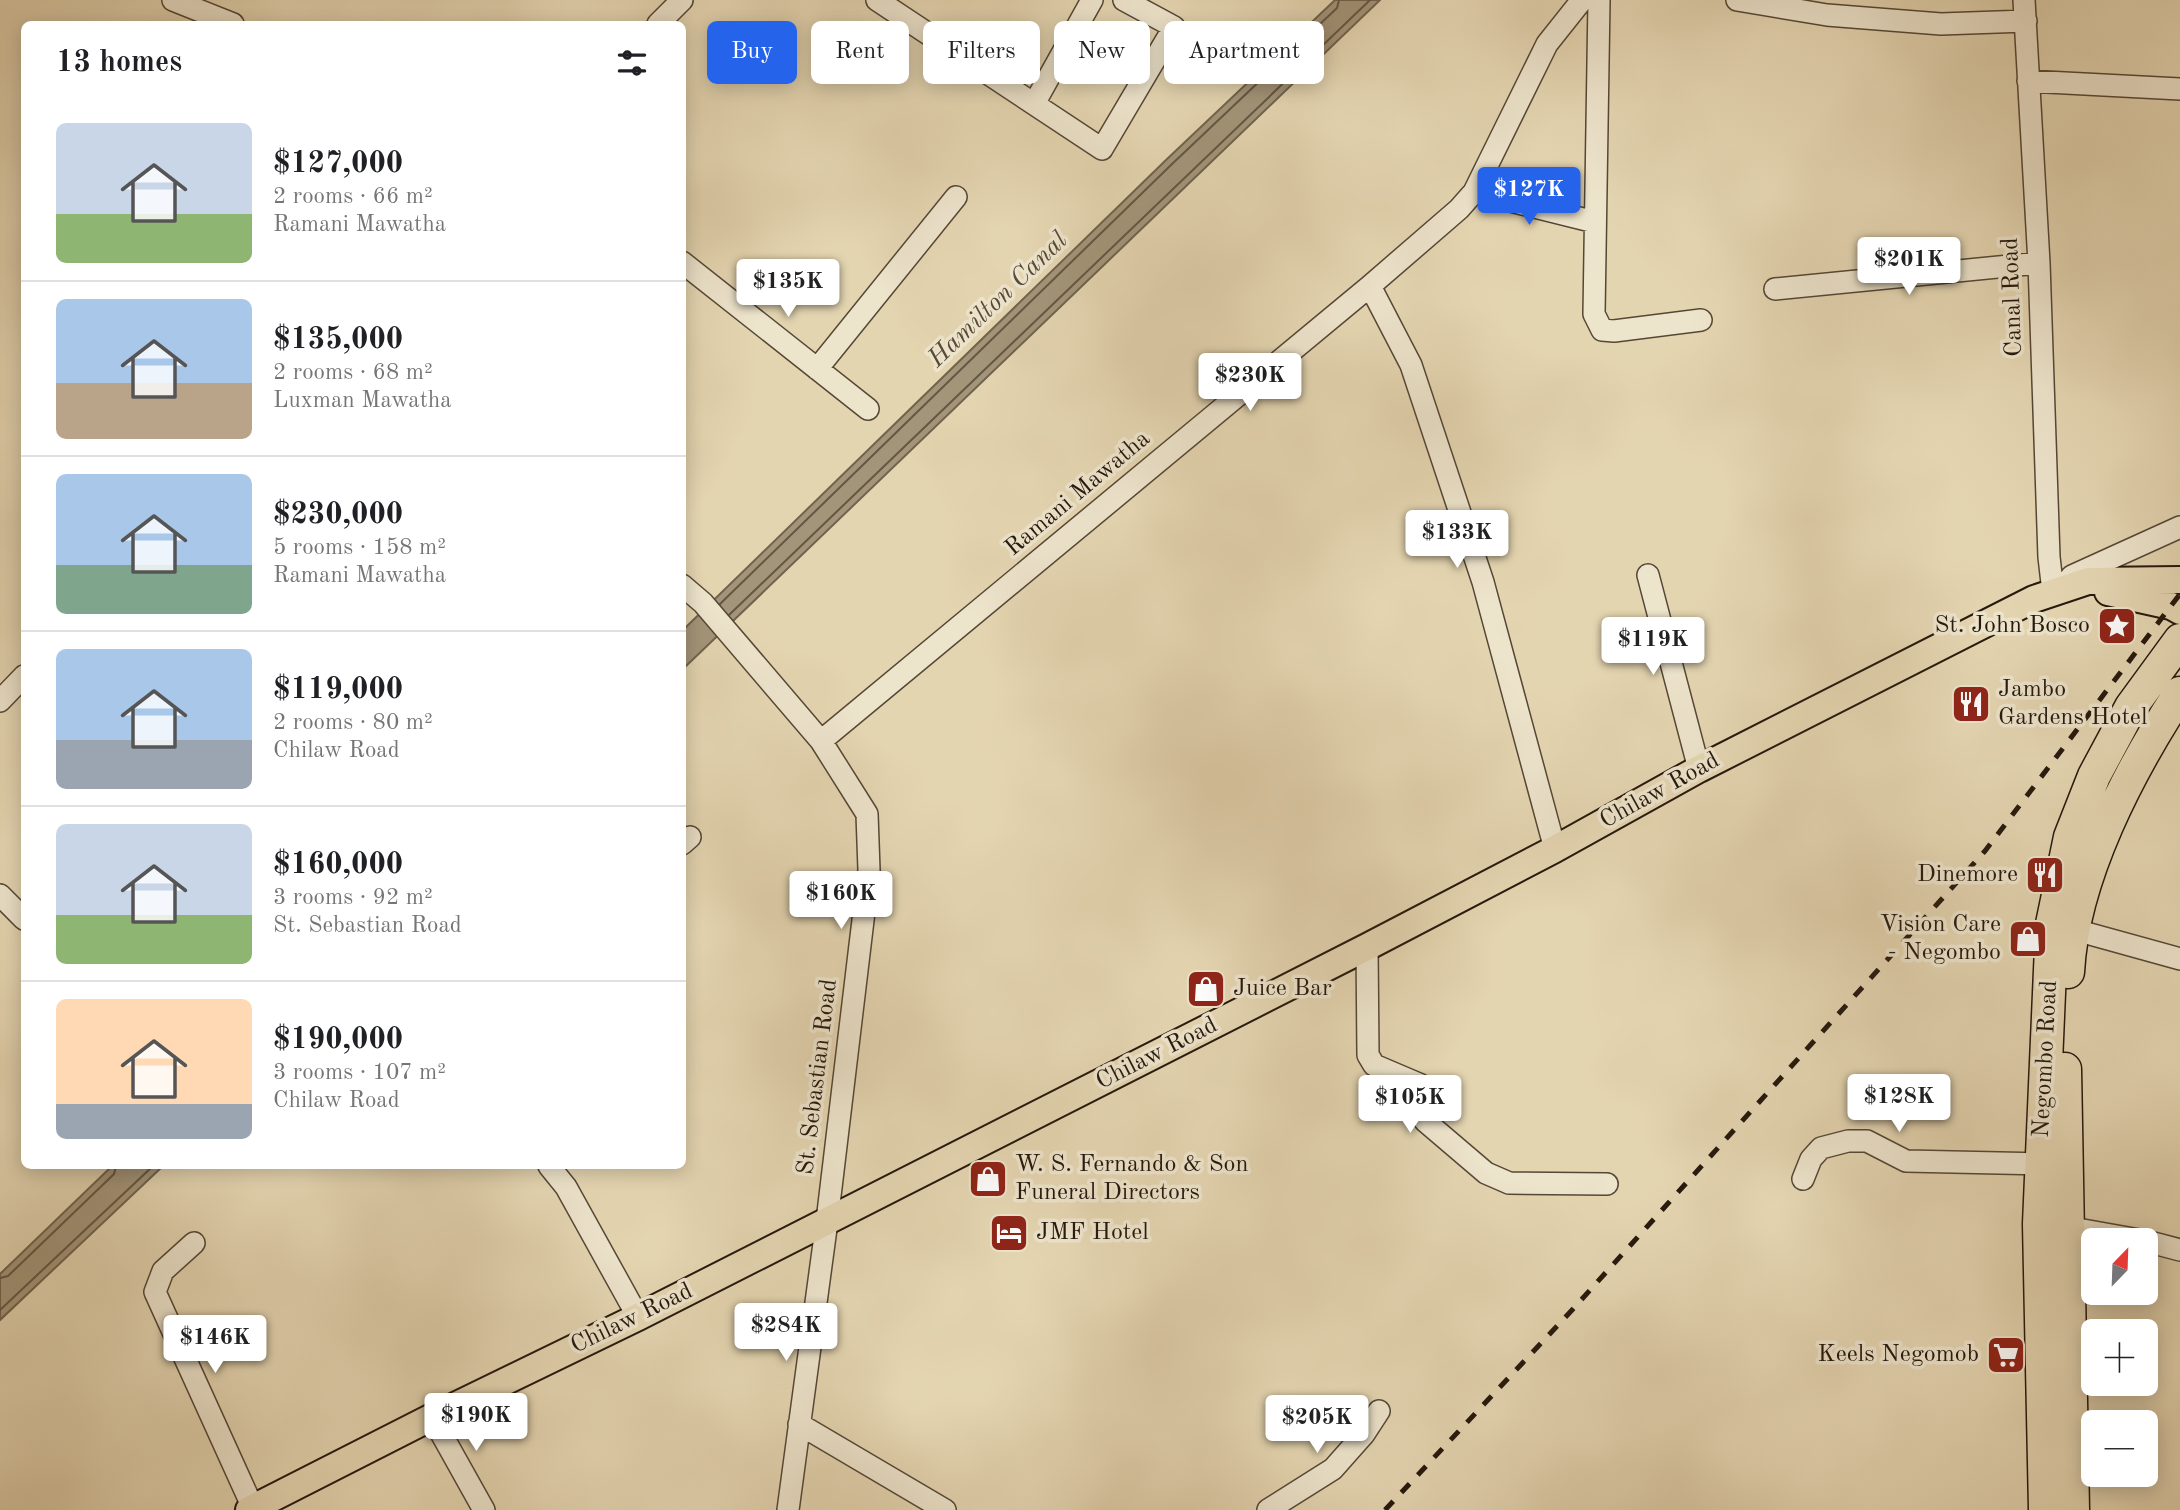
<!DOCTYPE html>
<meta charset="utf-8">
<style>
:root{--surface:#fff;--page:#f2f2f2;--text:#202124;--muted:#757577;--line:#e0e0e0;--accent:#2563eb}
body{margin:0;font-family:"Old Standard TT",serif;background:var(--page);color:var(--text);height:100vh;display:flex;flex-direction:column;font-size:26px;white-space:nowrap}
*{box-sizing:border-box;margin:0}
p{font-size:23px;color:var(--muted)}
.icon{flex:none;width:38px;height:38px;fill:none;stroke:currentColor;stroke-width:2;stroke-linecap:round;stroke-linejoin:round}
.map{position:relative;flex:1;overflow:hidden}
.side{position:absolute;left:21px;top:21px;width:665px;height:1148px;display:flex;flex-direction:column;background:var(--surface);border-radius:10px;box-shadow:0 4px 18px #0003}
.side>*{flex:none}
.top-card{position:absolute;left:707px;top:21px;width:665px;height:63px;display:flex;gap:14px}
.needle{width:46px;rotate:23deg}
.controls{position:absolute;left:2081px;top:1228px;display:grid;gap:14px}
.controls a{display:grid;place-items:center;width:77px;height:77px;border-radius:10px;background:var(--surface);box-shadow:0 4px 18px #0003;font-size:35px}
.price{position:absolute;translate:-50% -60px;padding:0 16px;border-radius:7px;background:#fff;color:#222;font-size:23px;line-height:46px;filter:drop-shadow(0 2px 4px #0008)}
.price::after{content:'';position:absolute;left:50%;top:42px;width:21px;height:16px;margin-left:-10px;background:inherit;clip-path:polygon(0 0,100% 0,50% 100%)}
.price.selected{background:var(--accent);color:#fff}
ul{padding:0;list-style:none}
li{display:flex;align-items:center;gap:21px;height:175px;padding:0 35px}
li+li{border-top:2px solid var(--line)}
li span{display:grid;place-items:center;flex:none;width:196px;height:140px;border-radius:10px;color:#555}
li>.icon{margin-inline-start:auto}
span .icon{width:84px;height:84px;fill:#fffc;stroke-width:1}
li b{font-size:30px}
h2{display:flex;justify-content:space-between;align-items:center;height:84px;padding:0 35px;font-size:30px}
.tag{padding:0 24px;border-radius:10px;background:var(--surface);box-shadow:0 4px 18px #0003;font-size:24px;line-height:63px}
.tag.selected{background:var(--accent);color:#fff}
.map>svg:first-child{display:block}
</style>
<div class="map">
<svg width="2180" height="1510" viewBox="0 0 2180 1510">
<rect width="100%" height="100%" fill="#e4d5b1"/>
<filter id="stains"><feTurbulence type="fractalNoise" baseFrequency=".00286" numOctaves="4"/><feColorMatrix values="0 0 0 0 .2 0 0 0 0 .09 0 0 0 0 .02 0 0 0 .5 -.17"/></filter>
<radialGradient id="worn" r=".72"><stop offset=".6" stop-color="#630" stop-opacity="0"/><stop offset="1" stop-color="#630" stop-opacity=".3"/></radialGradient>
<path fill="#a39579" stroke="#71634e" stroke-width="2" d="M 1335,0 L 1380,0 L 683,669 L 683,630 L 1166,160 Z
M 112,1166 L 163,1166 L 0,1320 L 0,1274 Z"/>
<g fill="none" stroke-linecap="round" stroke-linejoin="round">
<path stroke="#645643" stroke-width="2" d="M 720,604 L 1171,165 L 1337,8 L 1339,0
M 729,615 L 1370,0
M 0,1278 L 8,1276 L 114,1174 L 116,1166
M 0,1310 L 153,1166"/>
<g stroke="#554736" stroke-width="24">
<path id="minor" d="M 173,0 L 233,24
M 877,0 L 1102,149 L 1174,27 L 1124,0
M 1599,0 L 1594,314 L 1602,330 L 1614,331 L 1701,320
M 1737,0 L 1827,15 L 1941,24 L 2026,21
M 2024,0 L 2039,263 L 2049,557 L 2053,592
M 658,24 L 682,0
M 2028,81 L 2180,89
M 1034,104 L 1092,0
M 1474,192 L 1595,222
M 682,262 L 868,409
M 1370,286 L 1411,365 L 1483,582 L 1555,849
M 1775,289 L 2039,263
M 817,369 L 956,197
M 1648,575 L 1699,769
M 2067,582 L 2072,576 L 2180,527
M 682,585 L 703,603 L 821,741 L 867,814 L 869,870 L 827,1221 L 788,1510
M 0,701 L 24,676
M 821,741 L 1370,286 L 1459,209 L 1474,192 L 1547,44 L 1582,0
M 682,844 L 690,837
M 0,895 L 24,919
M 2061,926 L 2180,959
M 1367,947 L 1368,1055 L 1374,1065 L 1421,1085 L 1425,1121 L 1486,1173 L 1509,1183 L 1607,1184
M 549,1166 L 566,1187 L 638,1317
M 1803,1179 L 1811,1159 L 1821,1148 L 1848,1141 L 1867,1141 L 1906,1161 L 2041,1164
M 2055,1225 L 2145,1241
M 2146,1241 L 2180,1250
M 194,1243 L 163,1271 L 155,1292 L 253,1508
M 432,1417 L 484,1510
M 799,1424 L 945,1510
M 1268,1510 L 1333,1469 L 1364,1434 L 1379,1411"/>
</g>
<g stroke="#25180d" stroke-width="30">
<path id="major" d="M 2108,592 L 2171,606 L 2180,611
M 249,1510 L 432,1417 L 638,1317 L 1367,947 L 1555,849 L 1699,769 L 2034,599 L 2088,581 L 2180,580"/>
</g>
<g stroke="#25180d" stroke-width="35">
<path id="highway" d="M 2068,972 C 2073,877 2129,771 2180,693
M 2065,1069 L 2073,1510
M 2045,1510 L 2039,1224 L 2052,924 L 2070,837 L 2094,776 L 2131,707 L 2180,640"/>
</g>
<use href="#minor" stroke="#ede4cc" stroke-width="21"/>
<use href="#major" stroke="#e4d5b1" stroke-width="26"/>
<use href="#highway" stroke="#e4d5b1" stroke-width="32"/>
<path stroke="#25180d" stroke-width="5" stroke-dasharray="12 12" stroke-linecap="butt" d="M 1385,1510 L 1573,1309 L 1985,851 L 2180,594"/>
</g>
<defs>
<g id="sight-square" transform="scale(2.0125)"><rect x="-9" y="-9" width="18" height="18" rx="4" fill="#8f2418" stroke="#ede4cc"/><path d="M0-6L1.8-2.2L6-1.7L2.9 1.2L3.7 5.4L0 3.3L-3.7 5.4L-2.9 1.2L-6-1.7L-1.8-2.2Z" fill="#fff"/></g>
<g id="restaurant-square" transform="scale(2.0125)"><rect x="-9" y="-9" width="18" height="18" rx="4" fill="#8f2418" stroke="#ede4cc"/><path d="M-5-6h1v4h1v-4h1v4h1v-4h1v5L-1.5 .5V6h-2V.5L-5-1ZM5-6V6H3V1.5H1.5Q1.5-4 5-6Z" fill="#fff"/></g>
<g id="shop-square" transform="scale(2.0125)"><rect x="-9" y="-9" width="18" height="18" rx="4" fill="#8f2418" stroke="#ede4cc"/><path d="M-5-2.5h2.3a2.7 3.5 0 0 1 5.4 0H5L5.5 6h-11ZM-1.5-2.5h3a1.5 2.3 0 0 0-3 0Z" fill="#fff"/></g>
<g id="hotel-square" transform="scale(2.0125)"><rect x="-9" y="-9" width="18" height="18" rx="4" fill="#8f2418" stroke="#ede4cc"/><path d="M-6-4.5h1.5V1H6V5H4.5V3h-9V5H-6ZM-4 0a1.8 1.8 0 1 1 3.6 0ZM.5 0V-2.5h3Q6-2.5 6 0Z" fill="#fff"/></g>
<g id="supermarket-square" transform="scale(2.0125)"><rect x="-9" y="-9" width="18" height="18" rx="4" fill="#8f2418" stroke="#ede4cc"/><path d="M-6-5.5h2.5l.6 2H6L4.5 2H-2.5L-4.4-4H-6ZM-1.5 3.2a1.3 1.3 0 1 0 .1 0ZM3 3.2a1.3 1.3 0 1 0 .1 0Z" fill="#fff"/></g>
</defs>
<g fill-rule="evenodd">
<use href="#sight-square" x="2117" y="626"/>
<use href="#restaurant-square" x="1971" y="704"/>
<use href="#restaurant-square" x="2045" y="875"/>
<use href="#shop-square" x="2028" y="939"/>
<use href="#shop-square" x="1206" y="989"/>
<use href="#shop-square" x="988" y="1179"/>
<use href="#hotel-square" x="1009" y="1233"/>
<use href="#supermarket-square" x="2006" y="1355"/>
</g>
<g text-anchor="middle" dominant-baseline="central" stroke-width="7" stroke-linejoin="round" paint-order="stroke">
<g font-size="24" fill="#25180d" stroke="#ede4cc">
<text transform="translate(2013 297) rotate(-92)">Canal Road</text>
<text transform="translate(1078 494) rotate(-40)">Ramani Mawatha</text>
<text transform="translate(1660 791) rotate(-29)">Chilaw Road</text>
<text transform="translate(1157 1054) rotate(-27)">Chilaw Road</text>
<text transform="translate(2046 1059) rotate(-87)">Negombo Road</text>
<text transform="translate(818 1077) rotate(-83)">St. Sebastian Road</text>
<text transform="translate(632 1319) rotate(-26)">Chilaw Road</text>
</g>
<g font-size="24" fill="#25180d" stroke="#ede4cc" text-anchor="end">
<text x="2090" y="626">St. John Bosco</text>
<text x="1998" y="690" text-anchor="start">Jambo<tspan x="1998" dy="28">Gardens Hotel</tspan></text>
<text x="2018" y="875">Dinemore</text>
<text x="2001" y="925">Vision Care<tspan x="2001" dy="28">- Negombo</tspan></text>
<text x="1233" y="989" text-anchor="start">Juice Bar</text>
<text x="1015" y="1165" text-anchor="start">W. S. Fernando &amp; Son<tspan x="1015" dy="28">Funeral Directors</tspan></text>
<text x="1036" y="1233" text-anchor="start">JMF Hotel</text>
<text x="1979" y="1355">Keels Negomob</text>
</g>
<g font-size="26" font-style="italic" fill="#574a38" stroke="#ede4cc">
<text transform="translate(998 300) rotate(-44)">Hamilton Canal</text>
</g>
</g>
<rect width="100%" height="100%" filter="url(#stains)"/>
<rect width="100%" height="100%" fill="url(#worn)"/>
</svg>
<div class="controls">
<a><svg class="needle" viewBox="-14 -14 28 28"><path d="M0-13l5 13h-10z" fill="#e53935"/><path d="M0 13l5-13h-10z" fill="#757577"/></svg></a>
<a>+</a>
<a>−</a>
</div>
<b class="price selected" style="left:1529px;top:227px">$127K</b>
<b class="price" style="left:1909px;top:297px">$201K</b>
<b class="price" style="left:788px;top:319px">$135K</b>
<b class="price" style="left:1250px;top:413px">$230K</b>
<b class="price" style="left:1457px;top:570px">$133K</b>
<b class="price" style="left:1653px;top:677px">$119K</b>
<b class="price" style="left:841px;top:931px">$160K</b>
<b class="price" style="left:1899px;top:1134px">$128K</b>
<b class="price" style="left:1410px;top:1135px">$105K</b>
<b class="price" style="left:786px;top:1363px">$284K</b>
<b class="price" style="left:215px;top:1375px">$146K</b>
<b class="price" style="left:476px;top:1453px">$190K</b>
<b class="price" style="left:1317px;top:1455px">$205K</b>
<div class="top-card">
<a class="tag selected">Buy</a>
<a class="tag">Rent</a>
<a class="tag">Filters</a>
<a class="tag">New</a>
<a class="tag">Apartment</a>
</div>
<section class="side">
<h2>13 homes<svg class="icon" aria-label="filters" viewBox="0 0 24 24"><path d="M4 7h16M4 17h16"/><circle cx="9" cy="7" r="2"/><circle cx="15" cy="17" r="2"/></svg></h2>
<ul>
<li><span style="background:linear-gradient(#c9d6e8 65%,#8fb573 0)"><svg class="icon" aria-label="home" viewBox="0 0 24 24"><path d="M3 11l9-7 9 7M6 9v11h12V9"/></svg></span><div><b>$127,000</b><p>2 rooms · 66 m²</p><p>Ramani Mawatha</p></div></li>
<li><span style="background:linear-gradient(#a9c7e8 60%,#b9a48a 0)"><svg class="icon" aria-label="home" viewBox="0 0 24 24"><path d="M3 11l9-7 9 7M6 9v11h12V9"/></svg></span><div><b>$135,000</b><p>2 rooms · 68 m²</p><p>Luxman Mawatha</p></div></li>
<li><span style="background:linear-gradient(#a9c7e8 65%,#7fa58c 0)"><svg class="icon" aria-label="home" viewBox="0 0 24 24"><path d="M3 11l9-7 9 7M6 9v11h12V9"/></svg></span><div><b>$230,000</b><p>5 rooms · 158 m²</p><p>Ramani Mawatha</p></div></li>
<li><span style="background:linear-gradient(#a9c7e8 65%,#9aa5b1 0)"><svg class="icon" aria-label="home" viewBox="0 0 24 24"><path d="M3 11l9-7 9 7M6 9v11h12V9"/></svg></span><div><b>$119,000</b><p>2 rooms · 80 m²</p><p>Chilaw Road</p></div></li>
<li><span style="background:linear-gradient(#c9d6e8 65%,#8fb573 0)"><svg class="icon" aria-label="home" viewBox="0 0 24 24"><path d="M3 11l9-7 9 7M6 9v11h12V9"/></svg></span><div><b>$160,000</b><p>3 rooms · 92 m²</p><p>St. Sebastian Road</p></div></li>
<li><span style="background:linear-gradient(#ffd9b3 75%,#9aa5b1 0)"><svg class="icon" aria-label="home" viewBox="0 0 24 24"><path d="M3 11l9-7 9 7M6 9v11h12V9"/></svg></span><div><b>$190,000</b><p>3 rooms · 107 m²</p><p>Chilaw Road</p></div></li>
</ul>
</section>
</div>
